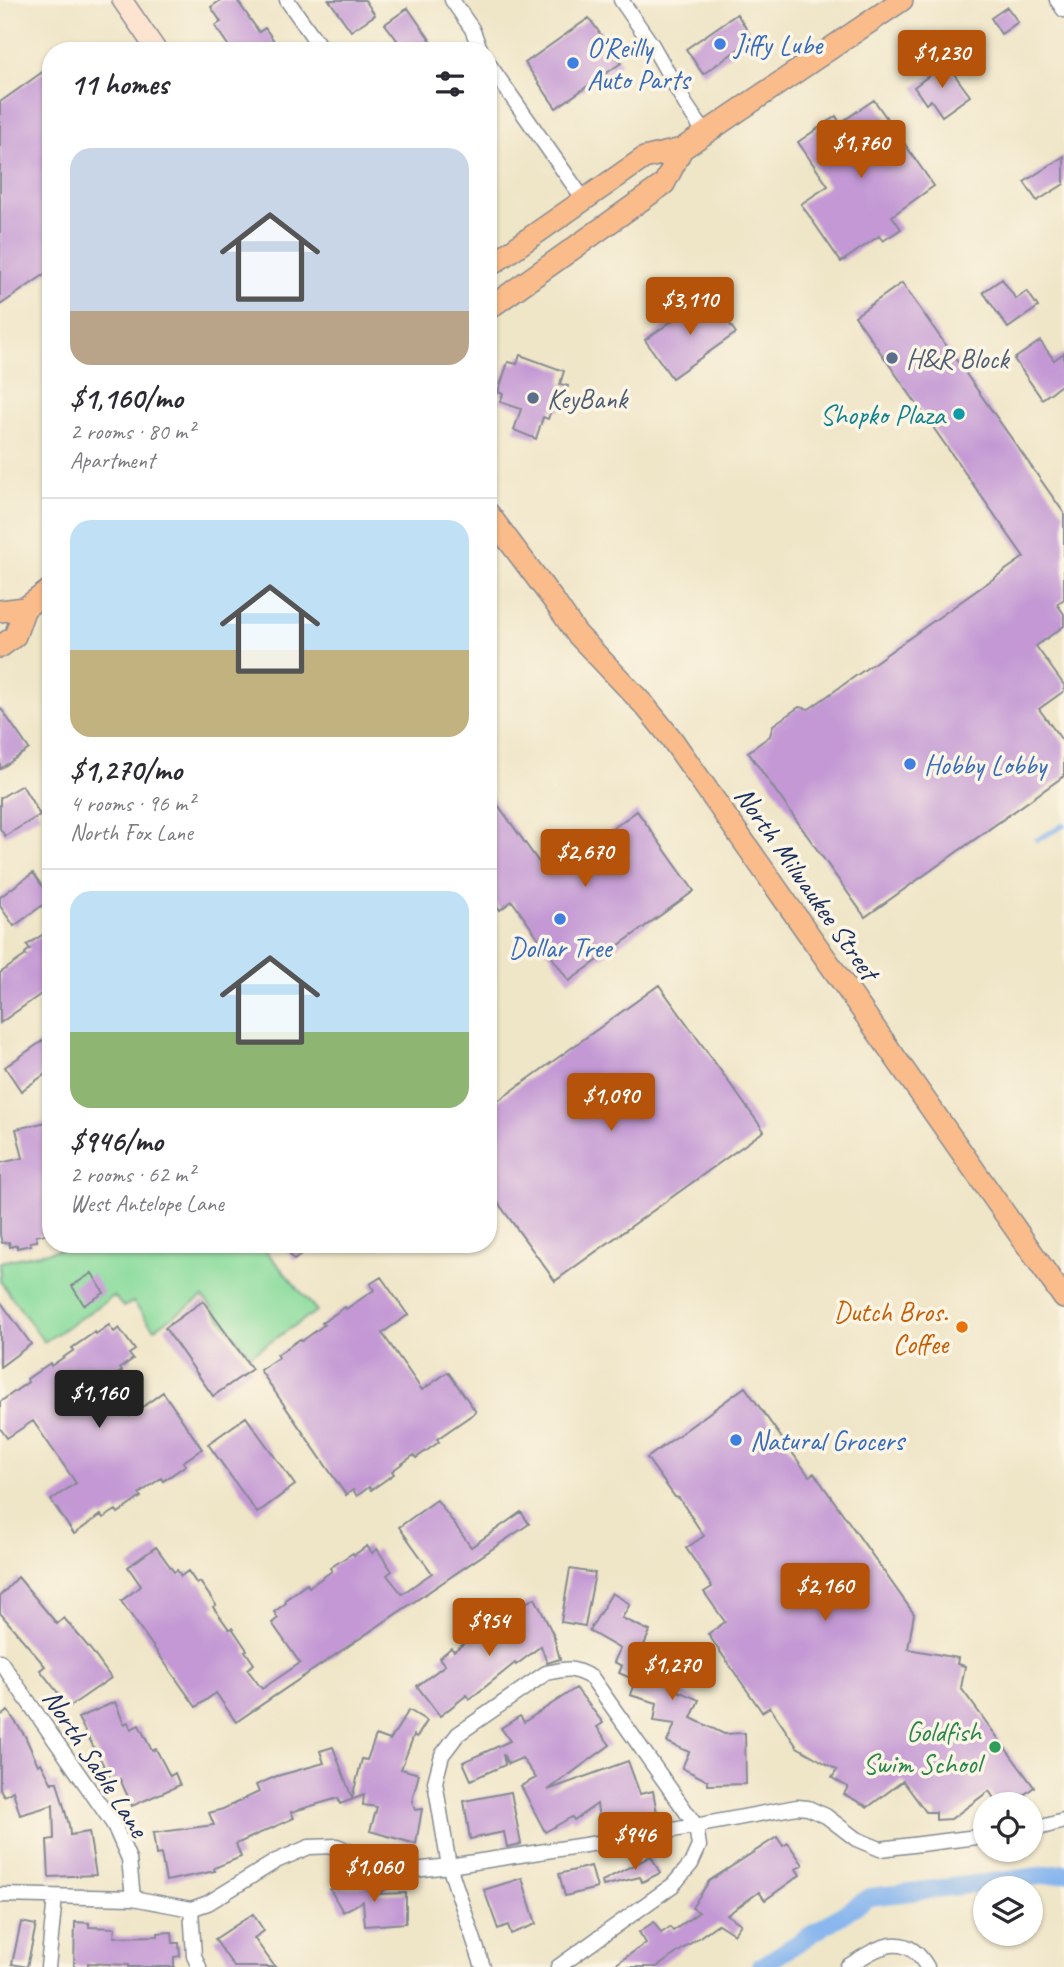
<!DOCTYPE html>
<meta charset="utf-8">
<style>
:root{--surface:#fff;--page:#f2f2f3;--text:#2b2b33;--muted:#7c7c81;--line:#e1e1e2;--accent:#b45309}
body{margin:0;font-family:Caveat,sans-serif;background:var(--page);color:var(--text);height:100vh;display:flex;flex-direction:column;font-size:26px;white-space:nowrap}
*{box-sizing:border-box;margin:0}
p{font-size:23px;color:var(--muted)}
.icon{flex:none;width:38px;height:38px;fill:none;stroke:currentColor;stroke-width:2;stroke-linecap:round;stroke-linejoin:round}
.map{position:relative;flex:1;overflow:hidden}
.details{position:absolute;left:42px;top:42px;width:455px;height:1211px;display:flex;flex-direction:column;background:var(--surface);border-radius:28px;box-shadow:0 2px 5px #0004}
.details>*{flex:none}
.buttons{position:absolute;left:973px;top:1792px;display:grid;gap:14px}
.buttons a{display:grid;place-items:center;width:70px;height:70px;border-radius:50%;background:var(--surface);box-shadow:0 2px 5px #0004;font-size:35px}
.price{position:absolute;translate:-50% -60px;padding:0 16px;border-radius:7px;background:var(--accent);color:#fff;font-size:23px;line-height:46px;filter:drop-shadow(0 2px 4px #0008)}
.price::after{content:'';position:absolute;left:50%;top:42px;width:21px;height:16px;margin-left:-10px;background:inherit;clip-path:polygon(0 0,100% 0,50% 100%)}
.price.on{background:#222;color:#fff}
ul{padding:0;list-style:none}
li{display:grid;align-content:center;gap:14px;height:371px;padding:0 28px}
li+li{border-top:2px solid var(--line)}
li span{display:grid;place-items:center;height:217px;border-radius:21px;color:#555}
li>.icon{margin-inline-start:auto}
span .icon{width:126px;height:126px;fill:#fffc;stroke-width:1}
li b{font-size:30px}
h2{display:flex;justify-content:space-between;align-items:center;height:84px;padding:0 28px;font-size:30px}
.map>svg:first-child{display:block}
</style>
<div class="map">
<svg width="1064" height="1967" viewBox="0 0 1064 1967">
<rect width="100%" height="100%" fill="#fcf5e5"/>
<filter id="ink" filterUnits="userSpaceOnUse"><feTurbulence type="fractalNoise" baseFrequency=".0143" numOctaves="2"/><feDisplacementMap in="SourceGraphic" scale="14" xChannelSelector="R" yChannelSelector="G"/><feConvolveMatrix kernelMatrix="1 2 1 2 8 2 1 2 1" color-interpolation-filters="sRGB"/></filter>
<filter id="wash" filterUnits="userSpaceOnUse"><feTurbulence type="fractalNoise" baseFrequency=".00686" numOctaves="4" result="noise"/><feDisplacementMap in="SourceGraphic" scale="28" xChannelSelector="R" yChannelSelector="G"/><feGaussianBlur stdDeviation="1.57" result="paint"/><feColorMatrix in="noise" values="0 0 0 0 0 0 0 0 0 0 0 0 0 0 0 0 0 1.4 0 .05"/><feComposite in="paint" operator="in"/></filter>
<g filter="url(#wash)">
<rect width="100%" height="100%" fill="#efe5c7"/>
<path fill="#88db9b" stroke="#52857c" stroke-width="2" d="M 86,1244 L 260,1244 L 317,1311 L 250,1355 L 203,1297 L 154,1329 L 133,1302 L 123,1307 L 114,1296 L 44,1342 L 0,1281 L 0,1262 Z"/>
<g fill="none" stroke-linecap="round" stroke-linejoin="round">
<path stroke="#83b3ee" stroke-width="5" d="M 1037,840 L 1064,825"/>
<path stroke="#83b3ee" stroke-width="18" d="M 760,1967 L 870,1897 L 1064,1873"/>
</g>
<g id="blocks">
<path fill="#c398d4" d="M 221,0 L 237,0 L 259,32 L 265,28 L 281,51 L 232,51 L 215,26 L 221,22 L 211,7 Z
M 329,0 L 365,0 L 375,15 L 351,31 Z
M 1007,7 L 1018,22 L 1001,34 L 991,18 Z
M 408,8 L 433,44 L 423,51 L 381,51 L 397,40 L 385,24 Z
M 737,14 L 753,39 L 703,74 L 686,49 Z
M 589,18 L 621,63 L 556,108 L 525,63 Z
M 946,63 L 970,96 L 942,116 L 931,100 L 926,104 L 914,87 Z
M 51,66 L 51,270 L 0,305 L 0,102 Z
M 874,100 L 934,186 L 892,216 L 901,229 L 883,241 L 879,236 L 841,262 L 801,204 L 828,186 L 798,142 L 836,116 L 840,123 Z
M 1064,156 L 1064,184 L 1037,201 L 1024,182 Z
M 1002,279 L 1016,299 L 1027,291 L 1038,307 L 1008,328 L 983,292 Z
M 902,283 L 1064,513 L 1064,599 L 1057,604 L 1064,614 L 1064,626 L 1036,646 L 1064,685 L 1064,691 L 1039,709 L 1064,743 L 1064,776 L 865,917 L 748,752 L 770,736 L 773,725 L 799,707 L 809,709 L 1024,557 L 855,316 Z
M 709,295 L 736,333 L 672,378 L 645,340 Z
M 1040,341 L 1054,360 L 1064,353 L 1064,383 L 1042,399 L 1014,359 Z
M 520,355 L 564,371 L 560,384 L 568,386 L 560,411 L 552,408 L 548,419 L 543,417 L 536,439 L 514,430 L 521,409 L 500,402 L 503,394 L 498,392 L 508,362 L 517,364 Z
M 0,707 L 29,749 L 0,769 Z
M 22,785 L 40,815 L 5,836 L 0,829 L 0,798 Z
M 488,791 L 548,875 L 637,811 L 694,891 L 569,981 L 512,901 L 500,910 L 488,893 Z
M 33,873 L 51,899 L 14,926 L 0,906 L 0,897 Z
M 51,929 L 51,987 L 0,1023 L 0,973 L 26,955 L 25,953 L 30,949 L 27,945 Z
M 659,985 L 764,1131 L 555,1281 L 488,1189 L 488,1108 Z
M 51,1035 L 51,1070 L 21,1091 L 5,1067 Z
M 51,1121 L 51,1233 L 36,1236 L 37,1241 L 30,1242 L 31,1245 L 17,1248 L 17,1245 L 10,1247 L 9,1242 L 2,1243 L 0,1235 L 0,1163 L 23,1158 L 16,1129 Z
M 283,1244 L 316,1244 L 294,1260 Z
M 92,1273 L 104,1293 L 84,1305 L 72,1286 Z
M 381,1277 L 408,1315 L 382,1333 L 406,1367 L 422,1390 L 448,1372 L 476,1412 L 437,1439 L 439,1442 L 416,1458 L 414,1455 L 392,1471 L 394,1474 L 371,1490 L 369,1487 L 357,1496 L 353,1490 L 346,1495 L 260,1370 L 279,1357 L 277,1355 L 300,1339 L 302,1341 L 324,1325 L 322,1323 L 345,1307 L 346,1309 L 374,1290 L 370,1284 Z
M 0,1301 L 31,1344 L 0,1367 Z
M 203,1301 L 252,1369 L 213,1396 L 165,1328 Z
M 109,1325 L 114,1332 L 119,1328 L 135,1350 L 129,1354 L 133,1359 L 120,1368 L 122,1371 L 106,1382 L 130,1416 L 163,1392 L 202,1449 L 183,1462 L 186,1465 L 163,1481 L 161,1478 L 139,1494 L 141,1497 L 118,1513 L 116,1510 L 103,1518 L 101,1515 L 74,1534 L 51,1500 L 76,1483 L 33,1421 L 7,1438 L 0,1428 L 0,1402 L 28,1382 L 27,1379 L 50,1363 L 51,1366 L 74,1350 L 72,1348 L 95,1332 L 96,1334 Z
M 745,1387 L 809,1476 L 814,1473 L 914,1614 L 908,1649 L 958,1658 L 957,1664 L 965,1666 L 961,1688 L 1034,1787 L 1012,1804 L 998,1804 L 989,1791 L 951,1819 L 936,1820 L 936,1812 L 926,1812 L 903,1781 L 868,1807 L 844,1794 L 848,1787 L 832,1778 L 837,1770 L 797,1747 L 770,1707 L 762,1712 L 708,1634 L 725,1622 L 704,1592 L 712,1587 L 686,1548 L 704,1536 L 679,1498 L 675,1497 L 647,1458 Z
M 246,1417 L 295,1485 L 257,1513 L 208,1444 Z
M 437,1500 L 471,1547 L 521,1512 L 529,1524 L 236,1722 L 216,1693 L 196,1707 L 121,1601 L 141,1586 L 128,1567 L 156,1547 L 174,1572 L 177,1570 L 181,1576 L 188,1571 L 197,1584 L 200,1582 L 216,1605 L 213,1607 L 229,1629 L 232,1628 L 247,1650 L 245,1651 L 254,1664 L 247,1669 L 262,1689 L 300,1663 L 272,1623 L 278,1618 L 274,1612 L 286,1603 L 285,1600 L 307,1584 L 309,1587 L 332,1571 L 330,1568 L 353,1553 L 354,1555 L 367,1546 L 372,1553 L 377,1549 L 392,1571 L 387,1575 L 402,1594 L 432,1573 L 399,1527 Z
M 570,1569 L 595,1573 L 585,1626 L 561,1622 Z
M 18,1577 L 57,1624 L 64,1618 L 91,1650 L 111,1678 L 69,1707 L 40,1670 L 45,1666 L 0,1613 L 0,1596 Z
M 612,1593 L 630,1604 L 622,1618 L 650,1631 L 641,1652 L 657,1657 L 651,1675 L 673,1679 L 671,1688 L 699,1700 L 691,1718 L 724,1734 L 745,1733 L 746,1784 L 708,1785 L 708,1781 L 682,1768 L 689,1752 L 667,1742 L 675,1724 L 654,1721 L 657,1703 L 630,1695 L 635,1680 L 619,1673 L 622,1666 L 614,1662 L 620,1649 L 589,1631 Z
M 535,1598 L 555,1638 L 554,1638 L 560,1659 L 547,1663 L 541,1646 L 516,1665 L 515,1663 L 470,1699 L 467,1695 L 440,1716 L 417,1686 L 445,1665 L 439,1658 L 451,1648 L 454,1651 L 477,1634 L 483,1642 L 524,1611 L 521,1605 Z
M 576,1688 L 603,1723 L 597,1727 L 610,1745 L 548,1790 L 628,1761 L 640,1794 L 653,1791 L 658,1818 L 619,1825 L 618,1816 L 599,1819 L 597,1804 L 574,1820 L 572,1817 L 545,1832 L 521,1786 L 536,1778 L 522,1758 L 508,1764 L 503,1754 L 505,1765 L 471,1780 L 463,1762 L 510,1741 L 501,1728 L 520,1716 L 524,1722 Z
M 115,1702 L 124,1724 L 128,1722 L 131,1729 L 139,1725 L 152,1751 L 156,1749 L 170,1776 L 175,1773 L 180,1785 L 132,1806 L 120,1779 L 113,1783 L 78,1718 Z
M 409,1710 L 427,1721 L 417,1737 L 414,1735 L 401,1769 L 419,1774 L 412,1801 L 415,1810 L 422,1809 L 416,1844 L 370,1831 L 377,1807 L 363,1805 L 364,1795 L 340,1804 L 338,1798 L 291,1812 L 294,1818 L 236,1844 L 241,1857 L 214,1868 L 215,1871 L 166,1881 L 161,1854 L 156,1855 L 153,1833 L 214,1825 L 209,1813 L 223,1809 L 259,1792 L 256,1785 L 277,1776 L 324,1763 L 320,1751 L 333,1747 L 352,1798 L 362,1759 L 367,1760 L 376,1735 L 390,1740 Z
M 8,1711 L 25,1736 L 38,1765 L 41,1763 L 52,1784 L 52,1782 L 57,1782 L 69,1825 L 70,1835 L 89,1832 L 96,1875 L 49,1877 L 47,1840 L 54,1839 L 53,1805 L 20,1815 L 13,1791 L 4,1796 L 0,1789 L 0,1716 Z
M 511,1792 L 521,1844 L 507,1847 L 504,1832 L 470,1839 L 464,1801 Z
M 777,1837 L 783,1846 L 788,1843 L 803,1865 L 796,1869 L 800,1875 L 765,1900 L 759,1892 L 727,1915 L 741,1924 L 734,1934 L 718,1924 L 657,1967 L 612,1967 L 646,1943 L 639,1932 L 654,1922 L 661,1933 L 670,1927 L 673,1931 L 699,1912 L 692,1908 L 709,1881 Z
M 651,1856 L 660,1873 L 642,1882 L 640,1877 L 603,1886 L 602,1881 Z
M 591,1866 L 597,1888 L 565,1896 L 559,1874 Z
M 522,1878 L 536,1924 L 511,1934 L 508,1925 L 498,1929 L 484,1890 Z
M 394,1884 L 378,1894 L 406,1893 L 406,1923 L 365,1926 L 363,1901 L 343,1912 L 330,1889 Z
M 253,1914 L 264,1931 L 254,1938 L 275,1967 L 234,1967 L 215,1939 Z
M 21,1922 L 36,1925 L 27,1967 L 12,1964 Z
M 75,1922 L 89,1923 L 89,1927 L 115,1928 L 114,1937 L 158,1936 L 158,1933 L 172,1932 L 173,1943 L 179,1943 L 180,1956 L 174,1957 L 174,1967 L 128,1967 L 128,1965 L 88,1963 L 88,1967 L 74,1967 Z"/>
</g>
</g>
<g filter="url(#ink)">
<use href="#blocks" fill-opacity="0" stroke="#858a92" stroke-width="2"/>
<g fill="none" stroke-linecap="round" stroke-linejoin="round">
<g stroke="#858a92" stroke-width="17">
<path id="street" d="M 287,0 L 323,51
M 452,0 L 472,29 L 481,51
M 621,0 L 652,45 L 686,105 L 705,133
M 1057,0 L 1064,10
M 488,63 L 584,200
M 0,1661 L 114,1825 L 129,1859 L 133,1898
M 1031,1830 L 1064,1821
M 0,1895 L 133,1898 L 191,1909 L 208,1903 L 276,1861 L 309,1847 L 337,1846 L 397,1872 L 449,1866 L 630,1838 L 797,1807 L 808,1808 L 826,1816 L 856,1839 L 880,1849 L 985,1836
M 191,1909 L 194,1956 L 199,1967
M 48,1967 L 55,1897
M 483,1967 L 449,1866 L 435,1782 L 442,1755 L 458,1734 L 546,1673 C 569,1668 572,1667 592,1678 L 696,1826 L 699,1846 L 691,1864 L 673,1885 L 558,1967
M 847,1967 C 876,1948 905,1928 927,1967"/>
</g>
<g stroke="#858a92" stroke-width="22">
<path id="secondary" d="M 122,0 L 157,51"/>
</g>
<g stroke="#858a92" stroke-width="24">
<path id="primary" d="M 488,267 L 644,158 L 682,149 L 902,0
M 488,309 L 664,184 L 682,149
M 488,513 L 554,601 L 576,633 L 645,706 L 671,738 L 1064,1298
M 0,611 L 25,608 L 51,589
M 0,647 L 15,636 L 25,608"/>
</g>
<use href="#street" stroke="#fff" stroke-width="14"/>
<use href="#secondary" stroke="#fde4d1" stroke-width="19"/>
<use href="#primary" stroke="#fabc8b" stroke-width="21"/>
</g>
</g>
<g fill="#3f7fe0" stroke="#fcf5e5" stroke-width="2.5">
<circle cx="720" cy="44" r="7"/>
<circle cx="573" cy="63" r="7"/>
<circle cx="910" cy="764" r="7"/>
<circle cx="560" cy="919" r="7"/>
<circle cx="736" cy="1440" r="7"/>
</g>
<g fill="#5c6f8a" stroke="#fcf5e5" stroke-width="2.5">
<circle cx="892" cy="358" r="7"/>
<circle cx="533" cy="398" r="7"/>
</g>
<circle fill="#0f9aa8" stroke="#fcf5e5" stroke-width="2.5" cx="959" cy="414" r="7"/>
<circle fill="#e8710a" stroke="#fcf5e5" stroke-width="2.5" cx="962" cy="1327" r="7"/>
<circle fill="#2e9e5b" stroke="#fcf5e5" stroke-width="2.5" cx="995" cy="1747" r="7"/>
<g text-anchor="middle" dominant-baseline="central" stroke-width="7" stroke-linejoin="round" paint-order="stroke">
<g font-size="28" fill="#366cbe" stroke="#fcf5e5" text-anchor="start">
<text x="734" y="44">Jiffy Lube</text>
<text x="587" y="47">O'Reilly<tspan x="587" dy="32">Auto Parts</tspan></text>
<text x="924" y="764">Hobby Lobby</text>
<text x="560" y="947" text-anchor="middle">Dollar Tree</text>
<text x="750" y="1440">Natural Grocers</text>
</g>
<g font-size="28" fill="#4e5e75" stroke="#fcf5e5" text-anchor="start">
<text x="906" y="358">H&amp;R Block</text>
<text x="547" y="398">KeyBank</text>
</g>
<g font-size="28" fill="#0d838f" stroke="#fcf5e5" text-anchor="end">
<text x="945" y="414">Shopko Plaza</text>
</g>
<g font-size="28" fill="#1b2f5e" stroke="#fcf5e5">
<text transform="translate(807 883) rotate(55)">North Milwaukee Street</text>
<text transform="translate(96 1763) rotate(57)">North Sable Lane</text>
</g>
<g font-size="28" fill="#c56008" stroke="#fcf5e5" text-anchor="end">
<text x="948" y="1311">Dutch Bros.<tspan x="948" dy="32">Coffee</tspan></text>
</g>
<g font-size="28" fill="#27864d" stroke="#fcf5e5" text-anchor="end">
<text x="981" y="1731">Goldfish<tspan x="981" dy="32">Swim School</tspan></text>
</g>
</g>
</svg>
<div class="buttons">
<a><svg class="icon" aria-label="locate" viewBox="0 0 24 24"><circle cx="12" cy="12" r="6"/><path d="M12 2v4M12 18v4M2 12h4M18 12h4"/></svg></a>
<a><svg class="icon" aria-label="layers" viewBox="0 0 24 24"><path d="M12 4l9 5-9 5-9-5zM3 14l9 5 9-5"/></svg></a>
</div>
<b class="price" style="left:942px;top:90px">$1,230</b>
<b class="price" style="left:861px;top:180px">$1,760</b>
<b class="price" style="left:690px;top:337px">$3,110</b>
<b class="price" style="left:585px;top:889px">$2,670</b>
<b class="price" style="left:611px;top:1133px">$1,090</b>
<b class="price on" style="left:99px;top:1430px">$1,160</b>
<b class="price" style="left:825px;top:1623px">$2,160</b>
<b class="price" style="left:489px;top:1658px">$954</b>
<b class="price" style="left:672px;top:1702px">$1,270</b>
<b class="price" style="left:635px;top:1872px">$946</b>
<b class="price" style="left:374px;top:1904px">$1,060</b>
<section class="details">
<h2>11 homes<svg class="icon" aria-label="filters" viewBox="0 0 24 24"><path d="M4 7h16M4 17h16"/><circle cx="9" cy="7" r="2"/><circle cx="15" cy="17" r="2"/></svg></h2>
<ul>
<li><span style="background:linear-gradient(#c9d6e8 75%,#b9a48a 0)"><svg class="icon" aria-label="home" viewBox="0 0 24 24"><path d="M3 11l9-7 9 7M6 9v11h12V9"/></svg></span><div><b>$1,160/mo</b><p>2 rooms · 80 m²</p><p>Apartment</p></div></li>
<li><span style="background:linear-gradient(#bfe0f5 60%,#c2b280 0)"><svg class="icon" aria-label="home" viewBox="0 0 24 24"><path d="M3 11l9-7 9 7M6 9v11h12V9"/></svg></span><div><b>$1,270/mo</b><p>4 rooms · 96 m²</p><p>North Fox Lane</p></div></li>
<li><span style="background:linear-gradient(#bfe0f5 65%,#8fb573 0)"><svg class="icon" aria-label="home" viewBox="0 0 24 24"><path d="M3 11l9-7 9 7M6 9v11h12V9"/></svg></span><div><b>$946/mo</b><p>2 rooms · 62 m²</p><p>West Antelope Lane</p></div></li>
</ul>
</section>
</div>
